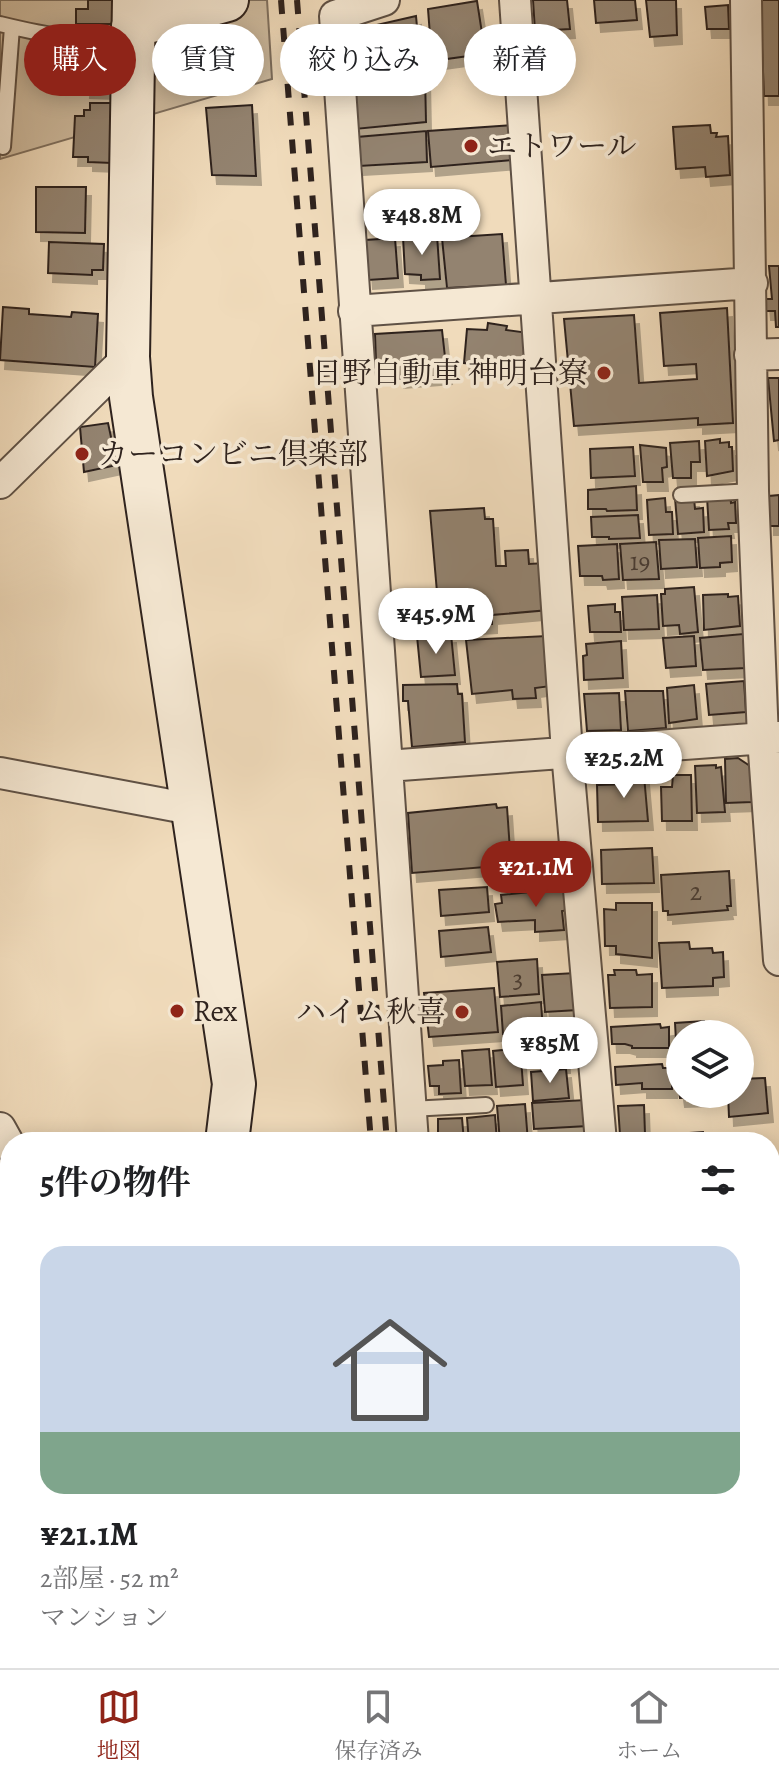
<!DOCTYPE html>
<html lang="ja">
<meta charset="utf-8">
<style>
:root{--surface:#fff;--page:#f6f6f6;--text:#202124;--muted:#757577;--line:#e0e0e0;--accent:#8f2418}
body{margin:0;font-family:Alegreya,"Noto Serif JP",serif;background:var(--page);color:var(--text);height:100vh;display:flex;flex-direction:column;font-size:30px;white-space:nowrap}
*{box-sizing:border-box;margin:0}
p{font-size:26px;color:var(--muted)}
.icon{flex:none;width:44px;height:44px;fill:none;stroke:currentColor;stroke-width:2;stroke-linecap:round;stroke-linejoin:round}
.map{position:relative;flex:1;overflow:hidden}
.side{position:absolute;left:0px;top:1132px;width:780px;height:536px;display:flex;flex-direction:column;background:var(--surface);border-radius:32px 32px 0 0;box-shadow:0 4px 20px #0003}
.side>*{flex:none}
.hud{position:absolute;left:24px;top:24px;width:732px;height:72px;display:flex;gap:16px}
.tools{position:absolute;left:666px;top:1020px;display:grid;gap:16px}
.tools a{display:grid;place-items:center;width:88px;height:88px;border-radius:50%;background:var(--surface);box-shadow:0 4px 20px #0003;font-size:40px}
.price{position:absolute;translate:-50% -68px;padding:0 18px;border-radius:28px;background:#fff;color:#222;font-size:26px;line-height:52px;filter:drop-shadow(0 2px 4px #0008)}
.price::after{content:'';position:absolute;left:50%;top:48px;width:24px;height:18px;margin-left:-12px;background:inherit;clip-path:polygon(0 0,100% 0,50% 100%)}
.price.on{background:var(--accent);color:#fff}
ul{padding:0;list-style:none}
li{display:grid;align-content:center;gap:16px;height:424px;padding:0 40px}
li span{display:grid;place-items:center;height:248px;border-radius:24px;color:#555}
li>.icon{margin-inline-start:auto}
span .icon{width:144px;height:144px;fill:#fffc;stroke-width:1}
li b{font-size:34px}
h2{display:flex;justify-content:space-between;align-items:center;height:96px;padding:0 40px;font-size:34px}
.chip{padding:0 28px;border-radius:36px;background:var(--surface);box-shadow:0 4px 20px #0003;font-size:28px;line-height:72px}
.chip.on{background:var(--accent);color:#fff}
.tab-bar{display:flex;justify-content:space-around;align-items:center;height:112px;border-top:2px solid var(--line);background:var(--surface);font-size:22px;color:var(--muted)}
.tab-bar a{display:grid;justify-items:center;gap:4px}
.tab-bar .on{color:var(--accent)}
.map>svg:first-child{display:block}
</style>
<div class="map">
<svg width="779" height="1668" viewBox="0 0 779 1668">
<defs>
<filter id="shadow"><feDropShadow dx="5" dy="9" stdDeviation="0" flood-color="#0004"/></filter>
</defs>
<rect width="100%" height="100%" fill="#f0dbbb"/>
<filter id="stains"><feTurbulence type="fractalNoise" baseFrequency=".0025" numOctaves="4"/><feColorMatrix values="0 0 0 0 .2 0 0 0 0 .09 0 0 0 0 .02 0 0 0 .5 -.17"/></filter>
<radialGradient id="worn" r=".72"><stop offset=".6" stop-color="#630" stop-opacity="0"/><stop offset="1" stop-color="#630" stop-opacity=".3"/></radialGradient>
<path fill="#cfbca0" stroke="#7f705f" stroke-width="2" d="M 0,0 L 267,0 L 272,79 L 0,159 Z"/>
<path fill="#938370" stroke="#2f231e" stroke-width="2" filter="url(#shadow)" d="M 88,0 L 113,0 L 113,24 L 76,24 L 76,9 L 88,9 Z
M 533,0 L 567,0 L 570,29 L 535,31 Z
M 594,0 L 635,0 L 637,20 L 596,23 Z
M 646,0 L 676,0 L 677,35 L 650,37 Z
M 760,0 L 779,0 L 779,96 L 764,96 Z
M 477,1 L 484,46 L 503,44 L 505,51 L 432,61 L 428,9 Z
M 728,5 L 729,29 L 707,29 L 705,7 Z
M 416,16 L 420,59 L 355,64 L 351,37 L 359,35 L 359,29 Z
M 88,51 L 111,52 L 111,65 L 87,64 Z
M 413,71 L 413,75 L 425,74 L 426,122 L 355,129 L 353,84 L 392,80 L 391,72 Z
M 86,76 L 109,77 L 109,90 L 85,89 Z
M 90,103 L 113,103 L 112,163 L 88,162 L 88,157 L 73,157 L 75,116 L 84,116 L 84,110 L 90,110 Z
M 252,105 L 256,176 L 212,175 L 206,108 Z
M 513,125 L 514,160 L 431,167 L 428,131 Z
M 710,125 L 711,133 L 717,133 L 716,137 L 728,136 L 730,175 L 706,177 L 705,167 L 676,169 L 673,127 Z
M 426,131 L 427,162 L 359,166 L 357,137 Z
M 36,187 L 86,187 L 85,233 L 36,232 Z
M 502,234 L 506,285 L 447,288 L 442,238 Z
M 437,235 L 440,279 L 421,280 L 421,275 L 405,274 L 403,237 Z
M 395,238 L 398,278 L 368,280 L 365,240 Z
M 49,242 L 104,244 L 103,270 L 92,270 L 92,275 L 48,273 Z
M 769,266 L 779,266 L 779,327 L 776,327 L 775,311 L 766,311 L 765,299 L 772,299 Z
M 3,307 L 29,309 L 29,314 L 71,317 L 72,312 L 98,314 L 95,367 L 0,360 Z
M 727,308 L 733,423 L 698,425 L 698,418 L 574,426 L 564,319 L 634,315 L 639,383 L 697,379 L 696,364 L 664,366 L 660,313 Z
M 488,323 L 507,326 L 506,330 L 529,333 L 526,369 L 464,363 L 467,329 L 487,330 Z
M 442,330 L 447,375 L 399,379 L 397,361 L 376,362 L 375,334 Z
M 768,378 L 779,378 L 779,440 L 774,441 Z
M 108,423 L 117,465 L 84,472 L 80,427 Z
M 720,439 L 720,443 L 729,442 L 729,447 L 732,447 L 733,471 L 707,476 L 705,441 Z
M 699,441 L 700,462 L 691,462 L 691,478 L 673,478 L 670,443 Z
M 640,445 L 666,448 L 667,467 L 662,468 L 663,482 L 643,482 Z
M 633,447 L 635,476 L 591,478 L 590,449 Z
M 636,486 L 637,510 L 607,511 L 606,509 L 588,509 L 588,490 Z
M 779,495 L 779,526 L 769,526 L 769,496 Z
M 730,496 L 731,503 L 735,502 L 736,523 L 728,523 L 729,529 L 709,530 L 707,497 Z
M 665,498 L 666,512 L 672,512 L 673,534 L 649,535 L 647,500 Z
M 675,498 L 694,498 L 695,509 L 703,508 L 704,532 L 678,534 Z
M 484,508 L 485,519 L 493,519 L 496,566 L 506,566 L 505,551 L 528,550 L 529,564 L 545,563 L 549,610 L 492,615 L 492,624 L 440,627 L 430,511 Z
M 638,515 L 640,538 L 609,539 L 609,537 L 592,537 L 591,517 Z
M 731,536 L 732,562 L 720,563 L 720,567 L 700,568 L 698,538 Z
M 695,539 L 697,567 L 661,569 L 659,540 Z
M 656,542 L 659,579 L 623,580 L 620,544 Z
M 617,544 L 619,579 L 603,580 L 602,576 L 580,576 L 578,546 Z
M 694,587 L 698,632 L 680,634 L 679,625 L 663,626 L 661,594 L 665,594 L 665,589 Z
M 728,594 L 728,597 L 738,596 L 740,626 L 704,630 L 703,595 Z
M 657,595 L 659,629 L 624,630 L 622,597 Z
M 615,604 L 615,612 L 620,612 L 621,632 L 590,632 L 588,606 Z
M 451,634 L 455,675 L 421,677 L 417,636 Z
M 743,634 L 746,668 L 703,670 L 700,638 Z
M 547,636 L 551,686 L 535,688 L 536,698 L 513,699 L 512,690 L 472,694 L 466,640 Z
M 694,636 L 696,666 L 666,668 L 663,638 Z
M 621,641 L 623,678 L 584,680 L 583,656 L 587,655 L 586,644 Z
M 744,681 L 746,712 L 709,715 L 706,684 Z
M 457,684 L 458,694 L 462,694 L 465,742 L 412,747 L 408,701 L 403,701 L 403,685 Z
M 694,685 L 697,719 L 669,723 L 667,688 Z
M 625,691 L 663,691 L 666,728 L 628,731 Z
M 619,693 L 621,730 L 587,731 L 584,694 Z
M 738,758 L 750,766 L 752,802 L 726,803 L 725,759 Z
M 643,764 L 648,821 L 598,822 L 597,785 L 630,784 L 632,765 Z
M 716,765 L 716,768 L 721,767 L 725,812 L 697,813 L 695,766 Z
M 673,775 L 691,775 L 692,821 L 662,821 L 661,787 L 672,787 Z
M 496,804 L 497,808 L 507,807 L 511,865 L 412,873 L 408,813 Z
M 652,848 L 654,883 L 602,884 L 601,850 Z
M 729,871 L 731,906 L 727,906 L 728,910 L 668,915 L 668,911 L 663,911 L 661,875 Z
M 487,887 L 489,912 L 441,916 L 439,890 Z
M 568,888 L 569,910 L 562,911 L 564,930 L 535,932 L 535,920 L 498,922 L 495,904 L 502,903 L 501,895 Z
M 616,903 L 652,903 L 652,958 L 616,954 L 616,946 L 605,946 L 604,909 L 616,910 Z
M 488,927 L 491,952 L 441,957 L 439,931 Z
M 689,942 L 690,949 L 712,948 L 713,953 L 723,952 L 724,977 L 713,978 L 713,986 L 662,988 L 659,943 Z
M 537,959 L 539,994 L 500,997 L 497,962 Z
M 614,970 L 636,970 L 637,975 L 652,974 L 652,1007 L 610,1008 L 608,975 L 615,975 Z
M 575,973 L 578,1010 L 545,1012 L 542,975 Z
M 494,988 L 498,1032 L 429,1037 L 424,993 Z
M 541,1002 L 543,1031 L 503,1034 L 501,1006 Z
M 704,1021 L 704,1034 L 680,1034 L 680,1059 L 677,1059 L 675,1023 Z
M 660,1024 L 661,1028 L 669,1027 L 669,1048 L 632,1048 L 632,1046 L 625,1044 L 612,1044 L 611,1027 Z
M 563,1041 L 565,1064 L 536,1065 L 536,1043 Z
M 489,1049 L 492,1085 L 465,1086 L 462,1051 Z
M 513,1049 L 514,1058 L 521,1058 L 523,1085 L 496,1087 L 493,1051 Z
M 459,1060 L 461,1093 L 439,1094 L 439,1086 L 430,1086 L 428,1066 L 443,1065 L 443,1061 Z
M 680,1062 L 680,1094 L 708,1094 L 708,1097 L 680,1098 L 675,1063 Z
M 662,1064 L 663,1068 L 672,1068 L 672,1089 L 642,1089 L 642,1083 L 616,1085 L 615,1067 Z
M 566,1069 L 569,1098 L 533,1101 L 531,1072 Z
M 765,1078 L 768,1113 L 729,1117 L 728,1094 L 740,1094 L 740,1079 Z
M 586,1100 L 588,1126 L 534,1129 L 532,1103 Z
M 525,1104 L 528,1142 L 500,1142 L 497,1106 Z
M 644,1105 L 645,1134 L 620,1135 L 618,1106 Z
M 495,1115 L 497,1142 L 469,1142 L 467,1118 Z
M 462,1118 L 464,1142 L 431,1142 L 431,1136 L 438,1137 L 438,1119 Z
M 703,1132 L 704,1142 L 632,1142 L 631,1137 Z
M 582,1133 L 583,1142 L 530,1142 L 530,1137 Z
M 779,1428 L 779,1452 L 770,1454 L 770,1430 Z
M 779,1506 L 779,1540 L 770,1542 L 770,1507 Z
M 779,1582 L 779,1617 L 770,1617 L 770,1583 Z
M 572,1658 L 604,1658 L 607,1668 L 573,1668 Z"/>
<g fill="none" stroke-linecap="round" stroke-linejoin="round">
<g stroke="#5f5145" stroke-width="18">
<path id="lane" d="M 0,24 C 37,33 94,47 128,29
M 3,147 L 12,27
M 681,495 L 753,491
M 410,1109 L 486,1105"/>
</g>
<g stroke="#5f5145" stroke-width="34">
<path id="street" d="M 384,0 L 335,16 L 413,1142
M 515,0 L 567,752 L 601,1142
M 746,0 L 753,491 L 763,738 L 779,960
M 354,311 L 752,283
M 750,355 L 779,354
M 0,483 L 128,357
M 387,766 L 779,737
M 0,773 L 191,809
M 0,1128 L 10,1146
M 0,1366 L 10,1371
M 0,1459 L 10,1456
M 770,1564 L 779,1563
M 2,1639 L 10,1640
M 450,1658 L 451,1668
M 678,1658 L 679,1668"/>
</g>
<g stroke="#2f231e" stroke-width="46">
<path id="secondary" d="M 134,0 L 128,357 L 131,397 L 234,1084 L 227,1142
M 133,26 L 227,0
M 770,1238 L 779,1235
M 138,1658 L 139,1668"/>
</g>
<use href="#lane" stroke="#f5e8d3" stroke-width="14"/>
<use href="#street" stroke="#f5e8d3" stroke-width="30"/>
<use href="#secondary" stroke="#f5e8d3" stroke-width="42"/>
<path stroke="#2f231e" stroke-width="6" stroke-dasharray="14 14" stroke-linecap="butt" d="M 281,0 L 371,1142
M 297,0 L 387,1142
M 408,1658 L 408,1668
M 424,1658 L 425,1668"/>
</g>
<g fill="#8f2418" stroke="#f5e8d3" stroke-width="3">
<circle cx="471" cy="146" r="8"/>
<circle cx="604" cy="373" r="8"/>
<circle cx="82" cy="454" r="8"/>
<circle cx="177" cy="1011" r="8"/>
<circle cx="462" cy="1012" r="8"/>
</g>
<g text-anchor="middle" dominant-baseline="central" stroke-width="7" stroke-linejoin="round" paint-order="stroke">
<g font-size="26" fill="#483b32">
<text x="640" y="561">19</text>
<text x="696" y="891">2</text>
<text x="518" y="978">3</text>
</g>
<g font-size="30" fill="#2f231e" stroke="#f5e8d3" text-anchor="start">
<text x="487" y="146">エトワール</text>
<text x="588" y="373" text-anchor="end">日野自動車 神明台寮</text>
<text x="98" y="454">カーコンビニ倶楽部</text>
<text x="193" y="1011">Rex</text>
<text x="446" y="1012" text-anchor="end">ハイム秋喜</text>
</g>
</g>
<rect width="100%" height="100%" filter="url(#stains)"/>
<rect width="100%" height="100%" fill="url(#worn)"/>
</svg>
<div class="tools">
<a><svg class="icon" aria-label="layers" viewBox="0 0 24 24"><path d="M12 4l9 5-9 5-9-5zM3 14l9 5 9-5"/></svg></a>
</div>
<b class="price" style="left:422px;top:257px">¥48.8M</b>
<b class="price" style="left:436px;top:656px">¥45.9M</b>
<b class="price" style="left:624px;top:800px">¥25.2M</b>
<b class="price on" style="left:536px;top:909px">¥21.1M</b>
<b class="price" style="left:550px;top:1085px">¥85M</b>
<div class="hud">
<a class="chip on">購入</a>
<a class="chip">賃貸</a>
<a class="chip">絞り込み</a>
<a class="chip">新着</a>
</div>
<section class="side">
<h2>5件の物件<svg class="icon" aria-label="filters" viewBox="0 0 24 24"><path d="M4 7h16M4 17h16"/><circle cx="9" cy="7" r="2"/><circle cx="15" cy="17" r="2"/></svg></h2>
<ul>
<li><span style="background:linear-gradient(#c9d6e8 75%,#7fa58c 0)"><svg class="icon" aria-label="home" viewBox="0 0 24 24"><path d="M3 11l9-7 9 7M6 9v11h12V9"/></svg></span><div><b>¥21.1M</b><p>2部屋 · 52 m²</p><p>マンション</p></div></li>
</ul>
</section>
</div>
<nav class="tab-bar">
<a class="on"><svg class="icon" aria-label="map" viewBox="0 0 24 24"><path d="M3 6l6-2 6 2 6-2v14l-6 2-6-2-6 2zM9 4v14M15 6v14"/></svg>地図</a>
<a><svg class="icon" aria-label="saved" viewBox="0 0 24 24"><path d="M7 4h10v16l-5-4-5 4z"/></svg>保存済み</a>
<a><svg class="icon" aria-label="home" viewBox="0 0 24 24"><path d="M3 11l9-7 9 7M6 9v11h12V9"/></svg>ホーム</a>
</nav>
